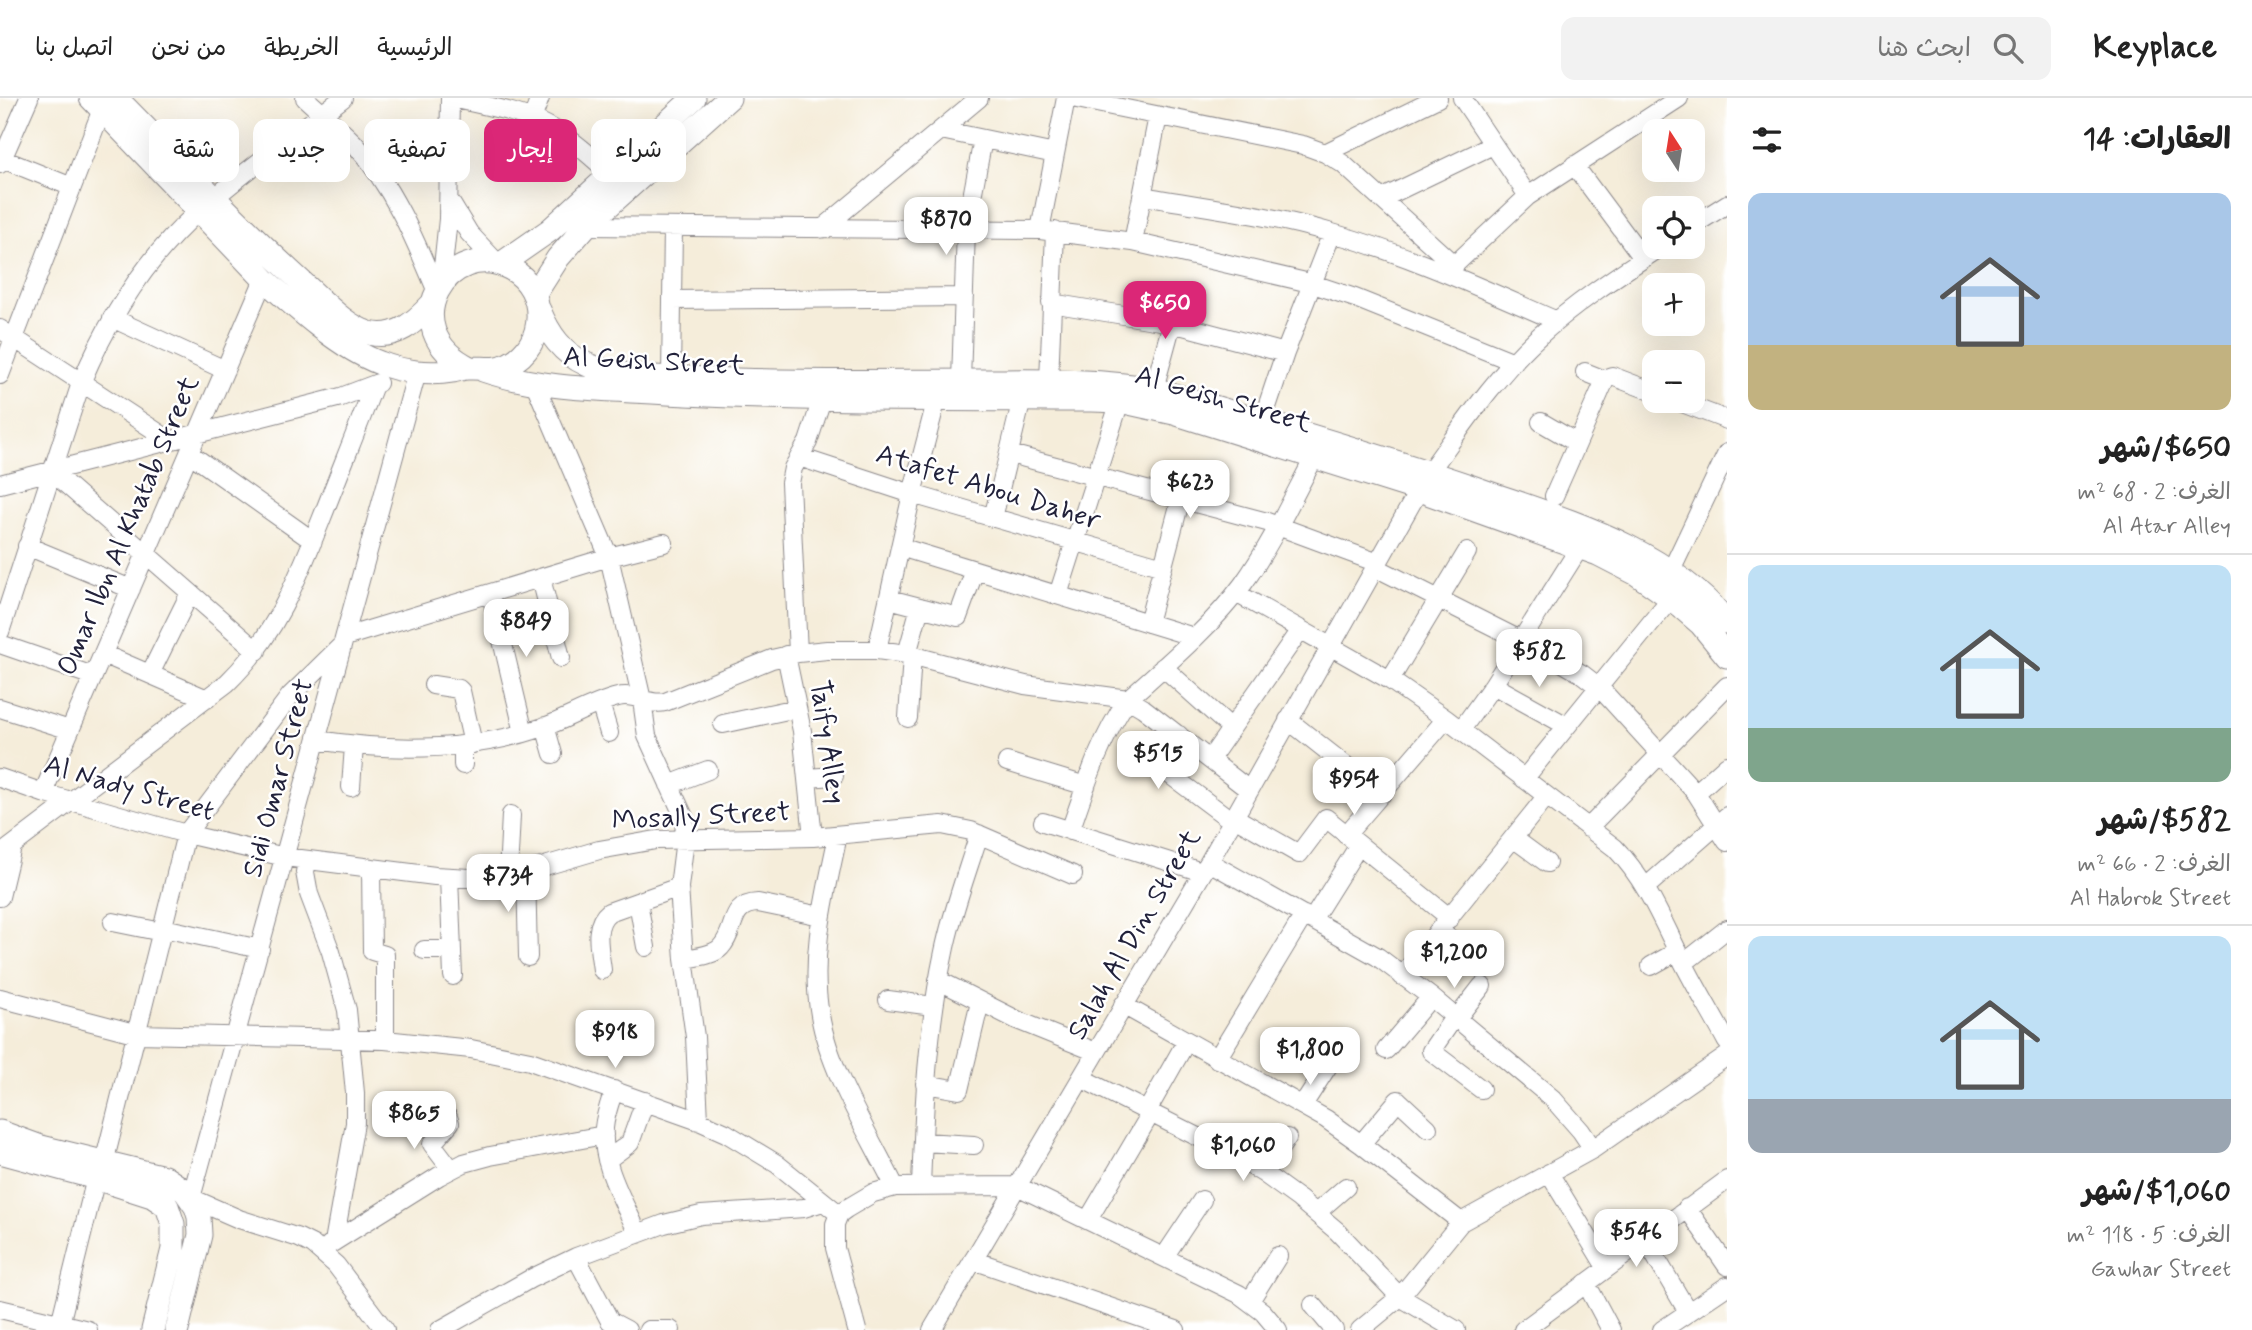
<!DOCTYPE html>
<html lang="ar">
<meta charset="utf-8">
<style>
:root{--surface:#fff;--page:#f2f2f2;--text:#222;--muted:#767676;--line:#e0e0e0;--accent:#db2777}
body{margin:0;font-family:Mynerve,"Playpen Sans Arabic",sans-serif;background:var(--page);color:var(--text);direction:rtl;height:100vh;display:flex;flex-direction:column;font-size:26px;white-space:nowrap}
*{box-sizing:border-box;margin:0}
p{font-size:23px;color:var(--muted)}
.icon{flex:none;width:38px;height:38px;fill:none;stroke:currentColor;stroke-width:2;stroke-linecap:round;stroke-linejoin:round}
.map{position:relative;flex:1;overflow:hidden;direction:ltr}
.drawer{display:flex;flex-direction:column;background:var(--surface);width:525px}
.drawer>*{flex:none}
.banner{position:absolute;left:21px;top:21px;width:665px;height:63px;direction:rtl;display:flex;gap:14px}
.needle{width:46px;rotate:348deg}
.fabs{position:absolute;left:1642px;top:21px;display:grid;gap:14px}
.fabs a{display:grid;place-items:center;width:63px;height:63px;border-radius:14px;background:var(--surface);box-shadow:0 7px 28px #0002;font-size:35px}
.price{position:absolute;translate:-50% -60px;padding:0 16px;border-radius:14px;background:#fff;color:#222;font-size:23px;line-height:46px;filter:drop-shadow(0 2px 4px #0008)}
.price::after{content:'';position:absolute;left:50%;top:42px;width:21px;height:16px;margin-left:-10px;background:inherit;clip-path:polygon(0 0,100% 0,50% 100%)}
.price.active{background:var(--accent);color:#fff}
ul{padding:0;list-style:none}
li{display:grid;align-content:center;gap:14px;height:371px;padding:0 21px}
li+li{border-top:2px solid var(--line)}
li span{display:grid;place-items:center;height:217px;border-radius:14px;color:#555}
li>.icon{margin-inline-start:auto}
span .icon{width:126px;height:126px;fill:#fffc;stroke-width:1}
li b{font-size:30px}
h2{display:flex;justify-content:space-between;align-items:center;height:84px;padding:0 21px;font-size:30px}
.pill{padding:0 24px;border-radius:14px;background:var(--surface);box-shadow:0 7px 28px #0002;font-size:24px;line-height:63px}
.pill.active{background:var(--accent);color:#fff}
header{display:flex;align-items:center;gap:42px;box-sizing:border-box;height:98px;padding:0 35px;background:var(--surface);border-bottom:2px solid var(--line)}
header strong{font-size:33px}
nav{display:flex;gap:38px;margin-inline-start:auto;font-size:24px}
.search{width:490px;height:63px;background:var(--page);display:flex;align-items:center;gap:18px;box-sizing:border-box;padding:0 24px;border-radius:14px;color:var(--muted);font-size:26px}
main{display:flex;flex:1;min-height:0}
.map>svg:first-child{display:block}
</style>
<header>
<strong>Keyplace</strong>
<div class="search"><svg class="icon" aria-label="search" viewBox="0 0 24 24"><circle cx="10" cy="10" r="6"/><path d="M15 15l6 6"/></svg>ابحث هنا</div>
<nav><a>الرئيسية</a><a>الخريطة</a><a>من نحن</a><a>اتصل بنا</a></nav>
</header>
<main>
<section class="drawer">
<h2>العقارات: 14<svg class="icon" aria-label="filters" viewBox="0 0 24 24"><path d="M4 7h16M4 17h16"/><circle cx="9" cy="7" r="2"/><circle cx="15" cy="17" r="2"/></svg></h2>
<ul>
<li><span style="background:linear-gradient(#a9c7e8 70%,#c2b280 0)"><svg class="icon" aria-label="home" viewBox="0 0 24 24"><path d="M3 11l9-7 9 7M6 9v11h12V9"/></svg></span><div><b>$650/شهر</b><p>الغرف: 2 · 68 m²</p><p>Al Atar Alley</p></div></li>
<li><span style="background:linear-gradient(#bfe0f5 75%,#7fa58c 0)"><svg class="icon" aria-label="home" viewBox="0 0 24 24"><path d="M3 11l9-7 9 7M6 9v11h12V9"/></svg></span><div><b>$582/شهر</b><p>الغرف: 2 · 66 m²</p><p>Al Habrok Street</p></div></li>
<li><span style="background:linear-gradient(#bfe0f5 75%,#9aa5b1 0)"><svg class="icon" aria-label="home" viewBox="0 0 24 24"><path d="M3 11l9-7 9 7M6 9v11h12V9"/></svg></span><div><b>$1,060/شهر</b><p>الغرف: 5 · 118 m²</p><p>Gawhar Street</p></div></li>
</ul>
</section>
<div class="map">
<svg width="1727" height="1232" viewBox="0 0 1727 1232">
<rect width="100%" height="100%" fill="#fff"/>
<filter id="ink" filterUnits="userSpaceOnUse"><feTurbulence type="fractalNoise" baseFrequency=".0143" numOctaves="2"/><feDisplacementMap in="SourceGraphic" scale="14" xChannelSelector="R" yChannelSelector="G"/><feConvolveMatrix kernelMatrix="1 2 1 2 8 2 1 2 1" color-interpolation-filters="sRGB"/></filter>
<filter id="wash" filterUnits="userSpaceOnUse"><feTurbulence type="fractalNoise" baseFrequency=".00686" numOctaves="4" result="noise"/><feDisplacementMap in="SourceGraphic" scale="28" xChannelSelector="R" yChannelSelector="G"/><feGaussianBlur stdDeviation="1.57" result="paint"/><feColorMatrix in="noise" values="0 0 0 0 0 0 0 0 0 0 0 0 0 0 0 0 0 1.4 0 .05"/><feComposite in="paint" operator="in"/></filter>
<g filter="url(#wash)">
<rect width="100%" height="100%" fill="#f5edda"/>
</g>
<g filter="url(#ink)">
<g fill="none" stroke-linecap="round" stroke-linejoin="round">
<g stroke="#8c888a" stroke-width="20">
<path id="minor" d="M 305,0 C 321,15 338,29 353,44 C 392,87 415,141 437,194
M 452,0 C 485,8 520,13 550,29 C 573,41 591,59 610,75
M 1072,0 L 1303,47 L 1325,55 L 1343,66 L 1454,167
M 1462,0 L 1528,98
M 532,21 L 540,0
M 941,32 L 1055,56
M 1325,55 L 1438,0
M 0,60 L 72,89
M 0,66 L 29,0
M 1574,67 L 1643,160
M 1143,98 C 1206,109 1271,117 1332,135 C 1410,157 1483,191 1557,223
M 1381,101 L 1493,47
M 449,102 L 469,135 L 498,166
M 586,128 L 1040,132 L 1133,144 L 1310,185 L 1355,200 L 1514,264
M 1692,128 L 1727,106
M 822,131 L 979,0
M 1040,132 L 1066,0
M 1133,144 L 1158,18
M 1448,173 L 1528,98 L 1679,0
M 441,188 L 448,121 L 450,0
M 672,202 L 964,199
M 1051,205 L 1172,225 L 1285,255
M 112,220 L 225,272
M 0,231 L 171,343
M 1585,274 L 1605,282
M 0,277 L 102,11
M 671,279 L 673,129
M 961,283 L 966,131 L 983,41
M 1049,283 L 1055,133
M 535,286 L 609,459 L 642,602 L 647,638 L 684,719 L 685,741 L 679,789 L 684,861 L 695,939 L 699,1023
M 1154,291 L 1172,225
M 1677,303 L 1727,322
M 1262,324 L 1285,255 L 1332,135
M 1541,324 L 1577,345
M 189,355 L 313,443
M 1010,356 L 1267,424 L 1378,465
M 799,359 L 912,396 L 1163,469
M 51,373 L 257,553
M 1429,374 C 1462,329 1495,279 1536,241 C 1574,206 1618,177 1661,149
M 0,386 L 341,299 L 378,285
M 1554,398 L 1606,280 L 1612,278 L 1654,294
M 993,420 L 1022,301
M 27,448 L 131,491
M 900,449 L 1194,539
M 1375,469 L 1546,555 L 1582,576 L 1599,589 L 1696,695 L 1727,744
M 1671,473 L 1727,355
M 541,480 L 561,560
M 1236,495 L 1390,582 L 1446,621 L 1615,750 C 1646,782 1662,822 1682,862 C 1696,890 1712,916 1727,944
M 491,496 L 524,635
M 1058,497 L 1120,303
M 889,501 L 958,519 L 975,472
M 1148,525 L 1181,400
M 0,534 L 81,285 C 108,221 146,160 199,113 C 244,73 295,37 343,0
M 345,539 L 609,459 L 664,445
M 0,546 L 93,578
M 877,552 L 912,396 L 937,300
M 798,555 L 790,385 L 793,370 L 808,344 L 822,301
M 103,556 L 207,601
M 907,556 L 920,509
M 786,557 L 802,633 L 813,739
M 1163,569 L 1231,630
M 150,576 L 190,495
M 1390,582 L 1467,454
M 433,587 L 459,591 L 461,593 L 473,646
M 1493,587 L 1567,628
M 600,605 L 609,635
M 0,610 L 70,632
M 908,620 L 912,557
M 1288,622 L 1382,696
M 723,626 L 797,610
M 545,628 L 553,656
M 1461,632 L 1493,587 L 1580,449
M 1179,637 L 1161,666 L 1161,670 L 1232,723
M 317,642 C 393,654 470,654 544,629 C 569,620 593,605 618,599 C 635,594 648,608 665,604 L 772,561 L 798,555 L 827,552 L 877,552 L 907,556 L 1025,587 L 1128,601 L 1143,610 L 1249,692
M 463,647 L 463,667
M 1210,661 L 1300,532
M 1007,664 L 1086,688
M 0,680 L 43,695 L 186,736 L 285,759 L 435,778 L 470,780 L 508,776 L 538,770 L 599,752 L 656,742 L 813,739 L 942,727 L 971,733 L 1073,777
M 808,680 L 834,678
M 1524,681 L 1671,500
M 669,687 L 708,672
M 351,689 L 354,648
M 43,695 L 264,181
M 1696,695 L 1727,667
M 1234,719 L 1299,756 L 1326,720 L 1450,820
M 1043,724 L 1202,774
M 1588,730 L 1727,588
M 1070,733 C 1086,687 1100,641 1128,601 C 1167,566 1212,528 1243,486 C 1271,447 1292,401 1315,358
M 838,737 C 826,796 809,857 820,917 C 829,973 870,1038 895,1089
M 1346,737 L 1446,621
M 1513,740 L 1547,765
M 0,757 L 227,585 C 277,537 300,475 325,412 C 341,371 358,329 374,287
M 307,763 L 305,774 L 309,796 L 331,854 L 347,912 L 355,995 L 355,1025 L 334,1144
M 1209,764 L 1378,859 L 1431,899 L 1553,1001 L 1581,1033 L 1593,1051
M 371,770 L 372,853 L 385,857 L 385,942
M 526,773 L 528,859
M 508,776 L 511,717
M 449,779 L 453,878
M 1646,789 L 1727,718
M 0,799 L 12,749
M 638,804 L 646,849
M 1312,822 L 1359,747
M 113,824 L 162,834
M 163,830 L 260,851
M 1440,833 L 1476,861
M 424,852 L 452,852
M 684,861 C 695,859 713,858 721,849 C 737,832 728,806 758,805 L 821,818
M 1684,865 L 1727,831
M 1651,868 L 1678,853
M 602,872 C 600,853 592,827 609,814 L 679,789
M 1402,878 L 1546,699
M 938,882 L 1017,922 L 1096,954
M 0,900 L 138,936 L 385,942 L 471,951 L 530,963 L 699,1023 L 726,1035 L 777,1066 L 839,1116
M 888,902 L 933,908
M 1123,907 L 1326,1021 L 1361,1046 L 1461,1124
M 1455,918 L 1431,953 L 1481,991
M 1457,920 L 1482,888
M 1386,952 L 1431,899
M 1217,961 L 1304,817
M 1081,980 L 1230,1055 L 1263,1075 L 1299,1101 L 1337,1133 L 1400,1199 L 1456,1232
M 925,986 L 959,992 L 980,904
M 614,992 C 610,1004 605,1017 604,1030 C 601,1067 624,1103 638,1136
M 1303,1007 L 1339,951
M 1147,1013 L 1186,944
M 448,1019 L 450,1025 L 432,1046 L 451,1071
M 923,1044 L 974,1047
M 1361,1046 L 1398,1002 L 1428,1030
M 607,1062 L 630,1045 L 645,1003
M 104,1065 L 186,736 L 290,598 L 342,547
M 1263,1075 L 1287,1040
M 1549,1075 L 1606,1169
M 921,1088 C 924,1009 927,932 944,854 C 952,814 967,775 979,736
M 1687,1110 L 1727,1168
M 1316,1115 L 1346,1089
M 1088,1122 L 1151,1015
M 1645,1141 L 1688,1214
M 329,1147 L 439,1078 L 464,1065 L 490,1058 L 604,1037
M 576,1159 L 610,1223 L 627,1232
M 1164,1159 L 1202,1102
M 973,1162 L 1176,1232
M 1586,1185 L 1611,1232
M 1250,1203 L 1278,1158
M 1313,1207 L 1334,1232
M 0,1211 L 88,1232
M 60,1226 L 96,1080
M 385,1232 L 336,1167 L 313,1147 L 299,1140 L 239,1121 L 191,1100 L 417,274
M 440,1232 L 530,1181 L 576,1159 L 664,1126 L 701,1117 L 804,1110 L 823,1104
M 648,1232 L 671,1232
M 857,1232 L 835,1150 L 835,1126 L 839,1116 L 846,1111 L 873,1095 L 895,1089 L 1017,1088 L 1239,1196 L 1263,1214 L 1278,1232
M 932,1232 L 1209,764 L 1419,392
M 1360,1232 L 1400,1199 L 1461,1124 L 1593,1051 L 1727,958
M 1523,1232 L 1727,1082
M 1662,1232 L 1727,1188"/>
</g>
<g stroke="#8c888a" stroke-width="25">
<path id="major" d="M 91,0 L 264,181 C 296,210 340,250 380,265 C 402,274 429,277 453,273 C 458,272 463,270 468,270 C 484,269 494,274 509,266 C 547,247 548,191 511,171 C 450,137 390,231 470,270
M 116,0 C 178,63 239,127 305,187 C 323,203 345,228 369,235 C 396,242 415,224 432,206
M 501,166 L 550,132 L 694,0
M 535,196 L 558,160 L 586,128 L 729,0
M 539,212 C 549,236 562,255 586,266 C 617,281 673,279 707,281 C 798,285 888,283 979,283 C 1037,283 1096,281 1154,291 C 1262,324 1371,354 1478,391 C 1568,423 1663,448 1727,524
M 483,272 C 542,292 605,291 667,295 C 808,303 950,301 1092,302 L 1120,303 L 1174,315 L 1419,392 L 1598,456 L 1637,476 L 1671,500 L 1701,526 L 1727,558
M 0,1034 L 41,1049 L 164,1079 L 185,1093 L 196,1109 L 199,1119 L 200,1137 L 177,1232
M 0,1054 L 96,1080 L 152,1098 L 167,1108 L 173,1126 L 173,1151 L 153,1232"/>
</g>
<use href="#minor" stroke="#fff" stroke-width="18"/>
<use href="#major" stroke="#fff" stroke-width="23"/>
</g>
</g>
<g text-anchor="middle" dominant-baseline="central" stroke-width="5" stroke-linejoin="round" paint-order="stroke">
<g font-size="28" fill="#22223b" stroke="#fff">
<text transform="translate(654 264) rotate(3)">Al Geish Street</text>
<text transform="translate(1223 302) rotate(16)">Al Geish Street</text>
<text transform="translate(988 390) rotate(17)">Atafet Abou Daher</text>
<text transform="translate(129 428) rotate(-67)">Omar Ibn Al Khatab Street</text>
<text transform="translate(827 644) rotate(82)">Taify Alley</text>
<text transform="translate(279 680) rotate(-75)">Sidi Omar Street</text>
<text transform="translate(129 691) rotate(16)">Al Nady Street</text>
<text transform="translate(701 719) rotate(-3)">Mosally Street</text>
<text transform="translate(1135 837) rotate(-60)">Salah Al Din Street</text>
</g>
</g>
</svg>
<div class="fabs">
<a><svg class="needle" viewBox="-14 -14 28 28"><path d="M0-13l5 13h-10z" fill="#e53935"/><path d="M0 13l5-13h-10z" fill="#767676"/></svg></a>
<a><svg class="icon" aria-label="locate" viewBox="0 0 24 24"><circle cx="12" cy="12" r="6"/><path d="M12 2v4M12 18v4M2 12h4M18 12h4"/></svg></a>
<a>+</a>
<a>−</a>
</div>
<b class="price" style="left:946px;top:159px">$870</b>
<b class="price active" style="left:1165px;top:243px">$650</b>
<b class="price" style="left:1190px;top:422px">$623</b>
<b class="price" style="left:526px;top:561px">$849</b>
<b class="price" style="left:1539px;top:591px">$582</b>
<b class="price" style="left:1158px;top:693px">$515</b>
<b class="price" style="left:1354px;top:719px">$954</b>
<b class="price" style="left:508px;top:816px">$734</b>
<b class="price" style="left:1454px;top:892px">$1,200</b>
<b class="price" style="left:615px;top:972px">$918</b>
<b class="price" style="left:1310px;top:989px">$1,800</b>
<b class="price" style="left:414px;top:1053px">$865</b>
<b class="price" style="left:1243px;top:1085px">$1,060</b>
<b class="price" style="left:1636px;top:1171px">$546</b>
<div class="banner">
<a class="pill">شراء</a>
<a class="pill active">إيجار</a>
<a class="pill">تصفية</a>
<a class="pill">جديد</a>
<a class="pill">شقة</a>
</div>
</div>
</main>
